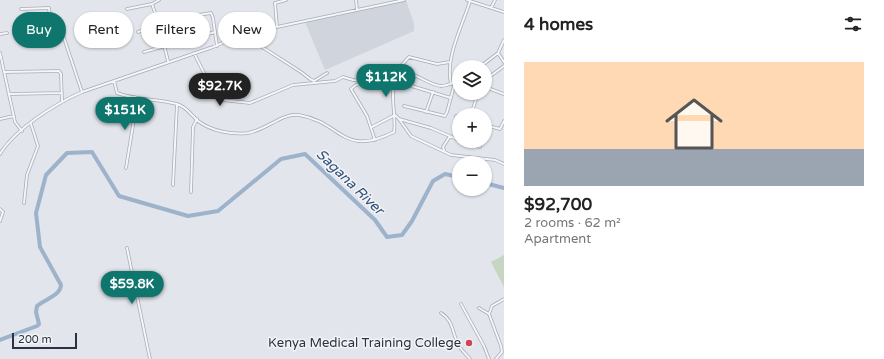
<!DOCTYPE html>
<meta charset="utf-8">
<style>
:root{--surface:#fff;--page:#f6f6f6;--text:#222;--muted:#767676;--accent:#0f766e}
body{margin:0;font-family:"Varela Round",sans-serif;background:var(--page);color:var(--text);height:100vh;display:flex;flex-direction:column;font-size:15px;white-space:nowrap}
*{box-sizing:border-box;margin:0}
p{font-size:13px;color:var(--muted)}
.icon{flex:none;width:22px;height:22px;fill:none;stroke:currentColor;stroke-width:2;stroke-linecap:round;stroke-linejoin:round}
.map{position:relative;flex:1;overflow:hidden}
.drawer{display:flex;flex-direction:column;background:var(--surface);width:380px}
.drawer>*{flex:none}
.guide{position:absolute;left:12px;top:12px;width:380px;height:36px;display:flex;gap:8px}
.fabs{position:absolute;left:452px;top:60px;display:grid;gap:8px}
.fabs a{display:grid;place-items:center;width:40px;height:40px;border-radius:50%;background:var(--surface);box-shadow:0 1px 3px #0004;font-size:20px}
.scale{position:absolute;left:12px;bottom:10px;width:65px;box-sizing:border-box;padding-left:4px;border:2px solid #2a3243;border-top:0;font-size:11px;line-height:14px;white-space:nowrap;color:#2a3243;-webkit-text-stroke:3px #f2f4f8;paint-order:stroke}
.price{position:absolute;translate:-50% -34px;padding:0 9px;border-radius:14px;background:var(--accent);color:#fff;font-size:13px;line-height:26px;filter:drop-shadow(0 1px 2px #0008)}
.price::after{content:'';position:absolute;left:50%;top:24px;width:12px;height:9px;margin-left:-6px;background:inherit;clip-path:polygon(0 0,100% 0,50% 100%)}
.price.current{background:#222;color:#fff}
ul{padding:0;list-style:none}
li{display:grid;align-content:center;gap:8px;height:212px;padding:0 20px}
li span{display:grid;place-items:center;height:124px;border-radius:0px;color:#555}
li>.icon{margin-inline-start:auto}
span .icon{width:72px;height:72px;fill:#fffc;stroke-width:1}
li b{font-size:17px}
h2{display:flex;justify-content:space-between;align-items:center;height:48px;padding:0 20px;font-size:17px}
.tag{padding:0 14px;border-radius:18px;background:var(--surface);box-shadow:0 1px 3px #0004;font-size:14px;line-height:36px}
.tag.current{background:var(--accent);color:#fff}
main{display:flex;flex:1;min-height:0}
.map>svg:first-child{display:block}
</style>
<main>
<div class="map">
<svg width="504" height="359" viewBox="0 0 504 359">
<rect width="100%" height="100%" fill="#e2e5eb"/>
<path fill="#d0d4dd" d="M 406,0 L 414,24 L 414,31 L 325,70 L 305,22 Z"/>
<path fill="#c7d5c3" d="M 504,255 L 504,287 L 491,262 Z"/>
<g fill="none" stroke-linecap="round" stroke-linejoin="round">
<path stroke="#9db2cb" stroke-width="4" d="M 485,183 L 504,188
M 0,340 L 37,326 L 39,324 L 36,312 L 37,306 C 45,299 60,296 61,285 L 40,247 L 36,213 L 46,175 L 67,153 L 92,152 L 119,196 L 188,216 L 218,211 L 281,159 L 305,154 L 375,220 L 387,237 L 402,235 L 412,221 L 433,181 L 445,174 L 459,177"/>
<g stroke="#a7acb5" stroke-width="3.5">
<path id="street" d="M 356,0 L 357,10
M 467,0 L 504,12
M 491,8 L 495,0
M 21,9 L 49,8 L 51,29
M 127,9 L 152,4 L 159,0
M 277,27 L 275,3 L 286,0
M 20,32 L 61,29 L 82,92
M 138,32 L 159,25 L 152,4
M 0,34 L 7,33
M 242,34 L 301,72 L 310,79 L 314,81 L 327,73
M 144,52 L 215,32
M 0,53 L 15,122 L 22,131
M 194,53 L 216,97 L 222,100 L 250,103 L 293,85 L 335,81 L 343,77 L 353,80 L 395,81 L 451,98
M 498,53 L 504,62
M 168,61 L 159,25 L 180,18 L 211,13 L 213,18 L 217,46
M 480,67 L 498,53 L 504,40
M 5,72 L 59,71 L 61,74 L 62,101
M 403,72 L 401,66 L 409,57 L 437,64 L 450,62
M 485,80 L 504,66
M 114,81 L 117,93 C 136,100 158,99 177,104 C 187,107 191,115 198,121 C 211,131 232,135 248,133 C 266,130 282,113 299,115 C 342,122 342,158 394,132 C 397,116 387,86 399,74 C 413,69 427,85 441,86 C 447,86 453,83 459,80
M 367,82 L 356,85 L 351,89 L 367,116 L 375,140
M 451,84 C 445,57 462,27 470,1
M 485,87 L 504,94
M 9,94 L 62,93
M 404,106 L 445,116 L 447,112 L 455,82
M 426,112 L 433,92
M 471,115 L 478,93
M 456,116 L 459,117
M 0,119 L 14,116
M 399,119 L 411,136 L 451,155 L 495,160 L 504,164
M 485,125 L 500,129 L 504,121
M 372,127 L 395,115 L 399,119 L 431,128 L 459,140
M 462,141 L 480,147
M 444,150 L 443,147 L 450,136
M 0,154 C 15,129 55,104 82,92 L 213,47 L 253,30 L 277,27 L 404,0
M 126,168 L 135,113 L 135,97
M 173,185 L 177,104
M 191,192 L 193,127 L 197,119
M 24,203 L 27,175 L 38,146 L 31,124
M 0,209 L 3,212 L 0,221
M 127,248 L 150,359
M 461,304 L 484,346 L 489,359
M 479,308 L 489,314 L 501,346 L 502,352 L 496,359
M 441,313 C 453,320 452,332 458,344 C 460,349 466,354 470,359
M 489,314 L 492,306 L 504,299"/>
</g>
<use href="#street" stroke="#f5f6f9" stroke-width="2"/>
</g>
<circle fill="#d24556" stroke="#f2f4f8" stroke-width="1.5" cx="469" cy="343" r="4"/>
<g text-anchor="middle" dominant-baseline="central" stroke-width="3" stroke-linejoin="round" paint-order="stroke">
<g font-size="13" fill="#2a3243" stroke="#f2f4f8" text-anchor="end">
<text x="461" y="343">Kenya Medical Training College</text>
</g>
<g font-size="14" font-style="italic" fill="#325078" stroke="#f2f4f8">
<text transform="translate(350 182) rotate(44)">Sagana River</text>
</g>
</g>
</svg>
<div class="fabs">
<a><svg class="icon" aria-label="layers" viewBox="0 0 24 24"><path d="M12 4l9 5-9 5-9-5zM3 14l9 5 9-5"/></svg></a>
<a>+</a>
<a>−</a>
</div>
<div class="scale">200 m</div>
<b class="price" style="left:386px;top:98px">$112K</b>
<b class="price current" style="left:220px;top:107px">$92.7K</b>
<b class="price" style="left:125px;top:131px">$151K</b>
<b class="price" style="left:132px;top:305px">$59.8K</b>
<div class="guide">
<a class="tag current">Buy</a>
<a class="tag">Rent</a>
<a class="tag">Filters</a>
<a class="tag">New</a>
</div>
</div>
<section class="drawer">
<h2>4 homes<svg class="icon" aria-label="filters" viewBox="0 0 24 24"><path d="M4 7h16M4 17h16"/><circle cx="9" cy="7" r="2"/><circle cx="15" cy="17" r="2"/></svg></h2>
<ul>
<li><span style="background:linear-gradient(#ffd9b3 70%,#9aa5b1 0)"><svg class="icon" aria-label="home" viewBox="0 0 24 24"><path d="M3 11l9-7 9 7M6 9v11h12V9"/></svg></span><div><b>$92,700</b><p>2 rooms · 62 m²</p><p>Apartment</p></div></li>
</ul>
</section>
</main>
